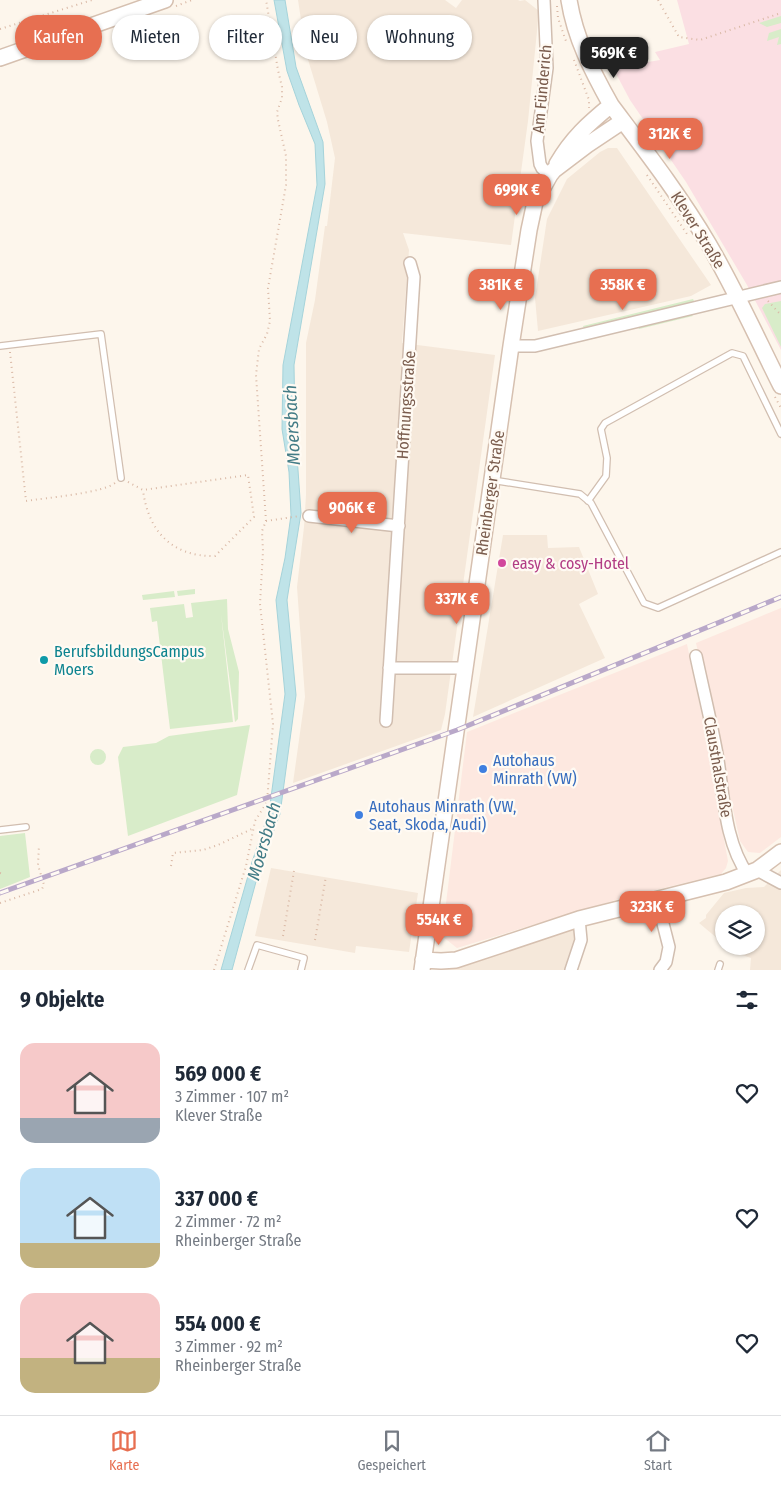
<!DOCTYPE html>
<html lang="de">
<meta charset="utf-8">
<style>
:root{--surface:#fff;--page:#f2f2f3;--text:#1f2937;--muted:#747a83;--line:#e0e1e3;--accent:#e76f51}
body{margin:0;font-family:"Fira Sans Condensed",sans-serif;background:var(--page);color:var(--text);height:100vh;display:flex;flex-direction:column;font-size:19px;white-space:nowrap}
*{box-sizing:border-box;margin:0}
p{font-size:16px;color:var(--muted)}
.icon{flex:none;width:28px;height:28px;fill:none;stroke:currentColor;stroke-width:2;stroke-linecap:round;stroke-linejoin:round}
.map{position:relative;height:970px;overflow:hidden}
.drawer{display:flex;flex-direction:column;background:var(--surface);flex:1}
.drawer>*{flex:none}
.hud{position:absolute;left:15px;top:15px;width:500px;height:45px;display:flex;gap:10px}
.controls{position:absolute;left:715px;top:905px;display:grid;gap:10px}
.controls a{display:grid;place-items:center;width:50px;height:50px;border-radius:50%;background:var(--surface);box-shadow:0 1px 4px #0004;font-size:25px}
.price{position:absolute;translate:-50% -42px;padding:0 11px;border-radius:10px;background:var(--accent);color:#fff;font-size:16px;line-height:32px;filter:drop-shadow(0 1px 2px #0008)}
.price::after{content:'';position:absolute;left:50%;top:30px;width:15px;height:11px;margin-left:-8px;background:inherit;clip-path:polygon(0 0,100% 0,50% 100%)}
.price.on{background:#222;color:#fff}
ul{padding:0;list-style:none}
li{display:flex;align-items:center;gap:15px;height:125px;padding:0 20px}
li span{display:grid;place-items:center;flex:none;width:140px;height:100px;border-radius:15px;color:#555}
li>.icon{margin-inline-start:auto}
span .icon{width:60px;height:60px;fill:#fffc;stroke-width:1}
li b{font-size:21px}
h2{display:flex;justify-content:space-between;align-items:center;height:60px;padding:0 20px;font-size:21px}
.chip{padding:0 18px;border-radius:22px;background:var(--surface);box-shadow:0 1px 4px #0004;font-size:18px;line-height:45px}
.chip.on{background:var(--accent);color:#fff}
.menu{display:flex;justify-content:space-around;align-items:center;height:70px;border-top:1px solid var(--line);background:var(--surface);font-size:14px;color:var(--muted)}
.menu a{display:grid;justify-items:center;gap:2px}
.menu .on{color:var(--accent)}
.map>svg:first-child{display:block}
</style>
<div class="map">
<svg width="781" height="970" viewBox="0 0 781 970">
<rect width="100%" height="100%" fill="#fdf6ec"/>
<path fill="#f5e8da" d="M 298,0 L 445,0 L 456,8 L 462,0 L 518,0 L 520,1 L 525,0 L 539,11 L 528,121 L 511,245 L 403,233 L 409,250 L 402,343 L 495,355 L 445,714 L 441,730 L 293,783 L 305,697 L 297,587 L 304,527 L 306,495 L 306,343 L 315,300 L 325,226 L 327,226 L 335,158 L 327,122 L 306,53 Z
M 608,148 L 617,148 L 711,285 L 691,296 L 538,331 L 535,298 L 547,219 L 567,179 L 600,152 Z
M 503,535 L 547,535 L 548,548 L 579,547 L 598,594 L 579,604 L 605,658 L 473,717 Z
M 271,868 L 418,893 L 409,952 L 356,946 L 355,953 L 255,936 Z
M 781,870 L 781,970 L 750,970 L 751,958 L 733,952 L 726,946 L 756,946 L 756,914 L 724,914 L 724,944 L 699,923 L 706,918 L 706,915 L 724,893 L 746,888 L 764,887 Z
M 579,914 L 575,970 L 438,970 L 448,957 Z"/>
<path fill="#fde8e0" d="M 781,608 L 781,837 L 760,853 L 748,852 L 740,841 L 696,643 Z
M 687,644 L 715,779 L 713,780 L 728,861 L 726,868 L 721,874 L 619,899 L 457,948 L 442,936 L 467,732 Z"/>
<path fill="#fbdfe3" d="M 677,0 L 781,0 L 781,350 L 747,285 L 686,182 L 630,100 L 613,68 L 660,60 L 655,52 L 689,44 Z"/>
<path fill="#d8ecc9" d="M 781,16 L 781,23 L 767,27 L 759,23 Z
M 781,29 L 781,44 L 777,45 L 779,37 L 767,41 L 769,33 Z
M 693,299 L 695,303 L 584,329 L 583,326 Z
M 781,301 L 781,347 L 762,308 L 765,304 Z
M 690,313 L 693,316 L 639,329 L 637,325 Z
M 195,589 L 195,594 L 178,596 L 177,591 Z
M 174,591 L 175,597 L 143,600 L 142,595 Z
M 227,599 L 228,629 L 239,672 L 238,719 L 235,722 L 221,614 L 233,722 L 170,729 L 157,621 L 152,622 L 150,608 L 184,604 L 186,618 L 193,617 L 191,603 Z
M 250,725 L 237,795 L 128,836 L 118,757 L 123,747 L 156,743 L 169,736 Z
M90 757a8 8 0 1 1 16 0a8 8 0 1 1-16 0Z
M 25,833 L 30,877 L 0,889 L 0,836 Z"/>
<path fill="#bfe3e8" stroke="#a5d3da" d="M 274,0 L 285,0 L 296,67 L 323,142 L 325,184 L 294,365 L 295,427 L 301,513 L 287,600 L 296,695 L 280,814 L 260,867 L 232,970 L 221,970 L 252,862 L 269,812 L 285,694 L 276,600 L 285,558 L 291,515 L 289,472 L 282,429 L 283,365 L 317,185 L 315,144 L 299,105 L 287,71 Z"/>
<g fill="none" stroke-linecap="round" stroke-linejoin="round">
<g stroke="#d1beb0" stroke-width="8">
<path id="lane" d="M 0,346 L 101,334 L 121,478
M 492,480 L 580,494 L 591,503 L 644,603 L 658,608 L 781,552
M 588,501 L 606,476 L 607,458 L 601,429 L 605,423 L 732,353 L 743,356 L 781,434
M 0,830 L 26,827
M 248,970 L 257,945 L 304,958 L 301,970
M 718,970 L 720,964"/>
</g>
<g stroke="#d1beb0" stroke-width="14">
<path id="street" d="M 544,0 L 547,68 L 537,141 L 540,164 L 542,168 L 550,175
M 511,346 L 535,346 L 781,287
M 309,516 L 399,526
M 696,656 C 703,689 711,721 717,754 C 724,794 724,841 748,875
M 389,668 L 466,668
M 386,721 L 414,277 L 410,263
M 757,870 L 781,883
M 657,900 L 669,947 L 666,962 L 660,970
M 571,970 L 581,940 L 579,919"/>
</g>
<g stroke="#d6c0b0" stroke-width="18">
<path id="secondary" d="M 569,0 C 575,38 592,71 611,105 C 644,149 679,194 708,243 C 735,289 757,338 781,386
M 0,58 L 165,0
M 557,164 C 572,138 588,124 611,105
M 423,960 L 441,961 L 456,960 L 579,919 L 726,882 L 757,870 L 781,852
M 422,970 L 511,346 L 529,230 L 535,202 L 550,175 L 554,170 L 587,145 L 623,121"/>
</g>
<path stroke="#d9b8a5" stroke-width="2" stroke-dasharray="1 4" stroke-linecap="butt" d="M 658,0 L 679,37 L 700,40 L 781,13
M 176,6 L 192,0
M 557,6 L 558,18 L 567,44
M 0,29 L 92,0
M 574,60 L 589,100 L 589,108
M 647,175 L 689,237
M 768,301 L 781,315
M 10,352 L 26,501 C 44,498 106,493 116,482
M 775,397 L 781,408
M 128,482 L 143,490 L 248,475 L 254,517 L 215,556 C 172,557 148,531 143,490
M 266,521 L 300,516
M 171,866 L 173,853 L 203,850 L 218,845 L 254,828
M 0,873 L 4,874
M 0,903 L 42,889 L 44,885 L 38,865 L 39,845
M 283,936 L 294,871
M 315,940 L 326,876
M 214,970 L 246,866 L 255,821 L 267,802 L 273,724 L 260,604 L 263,551 L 262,531 L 266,521 L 256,375 L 259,349 L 267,334 L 270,321 L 268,288 L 286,185 L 286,156 L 278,120 L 277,112 L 282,98 L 282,87 L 278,70 L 266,0"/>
<use href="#lane" stroke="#fff" stroke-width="5.5"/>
<use href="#street" stroke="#fff" stroke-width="11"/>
<use href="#secondary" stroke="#fff" stroke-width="15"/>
<g stroke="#b9a8c9" stroke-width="5">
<path id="rail" d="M 0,893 L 457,730 L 781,597"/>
</g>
<use href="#rail" stroke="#fffaf3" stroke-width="3" stroke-dasharray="9" stroke-linecap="butt"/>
</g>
<circle fill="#d1479c" stroke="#fffaf3" stroke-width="2" cx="502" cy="563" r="5"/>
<circle fill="#0f9aa8" stroke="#fffaf3" stroke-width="2" cx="44" cy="660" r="5"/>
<g fill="#3f7fe0" stroke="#fffaf3" stroke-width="2">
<circle cx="483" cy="769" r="5"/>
<circle cx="359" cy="815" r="5"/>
</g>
<g text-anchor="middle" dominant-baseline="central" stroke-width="4.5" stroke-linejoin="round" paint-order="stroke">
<g font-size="16" fill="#7a5c4d" stroke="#fffaf3">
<text transform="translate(542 89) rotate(-85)">Am Fünderich</text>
<text transform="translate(698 230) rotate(58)">Klever Straße</text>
<text transform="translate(406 405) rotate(-86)">Hoffnungsstraße</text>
<text transform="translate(490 493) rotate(-82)">Rheinberger Straße</text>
<text transform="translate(718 767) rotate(80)">Clausthalstraße</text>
</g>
<g font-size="16" fill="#b23c85" stroke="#fffaf3" text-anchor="start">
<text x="512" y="563">easy &amp; cosy-Hotel</text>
</g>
<g font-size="16" fill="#0d838f" stroke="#fffaf3" text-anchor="start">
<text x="54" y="651">BerufsbildungsCampus<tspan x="54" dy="18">Moers</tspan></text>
</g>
<g font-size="16" fill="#366cbe" stroke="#fffaf3" text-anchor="start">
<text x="493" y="760">Autohaus<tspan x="493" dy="18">Minrath (VW)</tspan></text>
<text x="369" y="806">Autohaus Minrath (VW,<tspan x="369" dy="18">Seat, Skoda, Audi)</tspan></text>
</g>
<g font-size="18" font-style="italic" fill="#437c86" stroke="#fffaf3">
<text transform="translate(292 425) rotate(-93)">Moersbach</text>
<text transform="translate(264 841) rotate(-74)">Moersbach</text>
</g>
</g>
</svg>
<div class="controls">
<a><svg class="icon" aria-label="layers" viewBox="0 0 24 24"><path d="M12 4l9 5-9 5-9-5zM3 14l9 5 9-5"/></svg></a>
</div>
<b class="price on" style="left:614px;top:79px">569K €</b>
<b class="price" style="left:670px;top:160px">312K €</b>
<b class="price" style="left:517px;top:216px">699K €</b>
<b class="price" style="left:501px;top:311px">381K €</b>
<b class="price" style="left:623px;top:311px">358K €</b>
<b class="price" style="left:352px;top:534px">906K €</b>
<b class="price" style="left:457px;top:625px">337K €</b>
<b class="price" style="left:652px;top:933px">323K €</b>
<b class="price" style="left:439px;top:946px">554K €</b>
<div class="hud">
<a class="chip on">Kaufen</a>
<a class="chip">Mieten</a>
<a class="chip">Filter</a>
<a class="chip">Neu</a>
<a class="chip">Wohnung</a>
</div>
</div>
<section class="drawer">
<h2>9 Objekte<svg class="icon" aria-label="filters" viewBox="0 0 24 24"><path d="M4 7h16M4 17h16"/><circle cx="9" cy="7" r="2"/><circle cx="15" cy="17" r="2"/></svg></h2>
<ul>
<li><span style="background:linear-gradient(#f6c9c9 75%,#9aa5b1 0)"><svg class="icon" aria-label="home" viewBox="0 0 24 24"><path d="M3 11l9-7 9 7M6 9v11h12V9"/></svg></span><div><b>569 000 €</b><p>3 Zimmer · 107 m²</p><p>Klever Straße</p></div><svg class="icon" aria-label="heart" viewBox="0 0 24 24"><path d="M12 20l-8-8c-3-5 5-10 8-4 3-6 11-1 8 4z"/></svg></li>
<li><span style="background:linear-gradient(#bfe0f5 75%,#c2b280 0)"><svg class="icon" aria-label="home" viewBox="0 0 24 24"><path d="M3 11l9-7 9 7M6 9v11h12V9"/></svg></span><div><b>337 000 €</b><p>2 Zimmer · 72 m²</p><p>Rheinberger Straße</p></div><svg class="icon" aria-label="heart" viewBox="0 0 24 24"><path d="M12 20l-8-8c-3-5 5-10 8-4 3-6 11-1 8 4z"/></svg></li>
<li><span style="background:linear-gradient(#f6c9c9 65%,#c2b280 0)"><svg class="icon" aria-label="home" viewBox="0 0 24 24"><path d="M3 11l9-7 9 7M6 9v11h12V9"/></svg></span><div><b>554 000 €</b><p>3 Zimmer · 92 m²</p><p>Rheinberger Straße</p></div><svg class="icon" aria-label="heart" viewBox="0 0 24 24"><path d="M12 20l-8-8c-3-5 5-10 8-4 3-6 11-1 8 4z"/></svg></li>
</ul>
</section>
<nav class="menu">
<a class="on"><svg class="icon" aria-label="map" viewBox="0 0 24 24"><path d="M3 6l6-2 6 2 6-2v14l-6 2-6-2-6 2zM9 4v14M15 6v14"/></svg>Karte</a>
<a><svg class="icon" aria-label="saved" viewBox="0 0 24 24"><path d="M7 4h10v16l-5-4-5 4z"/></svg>Gespeichert</a>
<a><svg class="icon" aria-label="home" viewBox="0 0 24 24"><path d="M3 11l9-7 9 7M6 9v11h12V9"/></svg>Start</a>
</nav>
